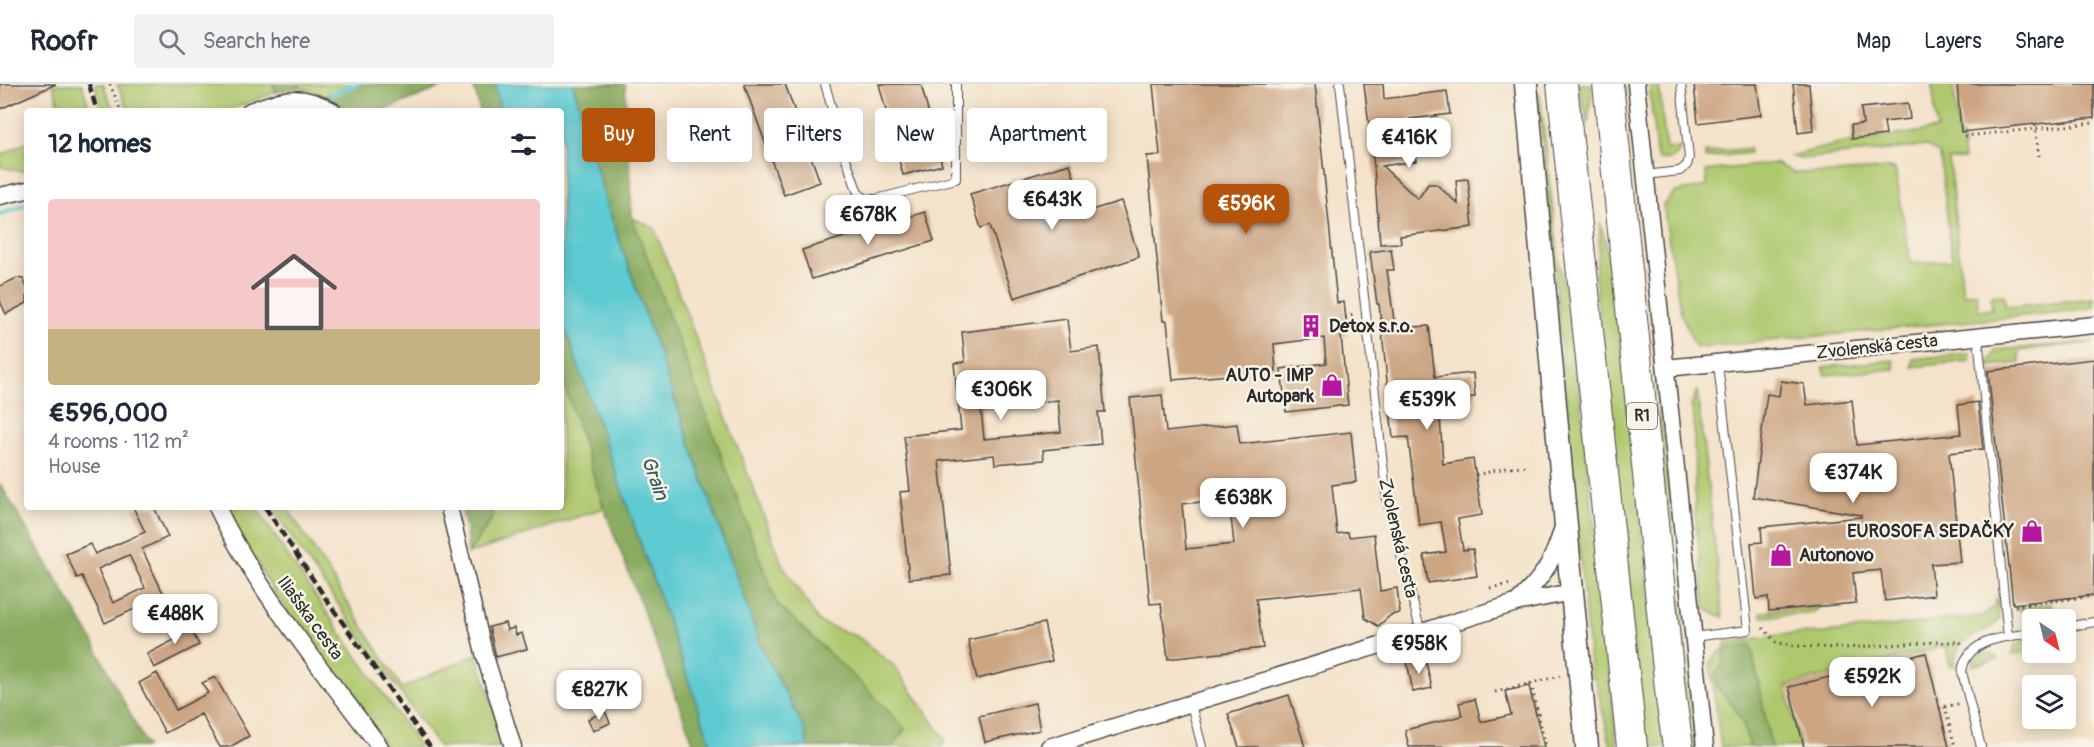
<!DOCTYPE html>
<meta charset="utf-8">
<style>
:root{--surface:#fff;--page:#f2f2f3;--text:#1f2937;--muted:#747a83;--line:#e0e1e3;--accent:#b45309}
body{margin:0;font-family:Pangolin,sans-serif;background:var(--page);color:var(--text);height:100vh;display:flex;flex-direction:column;font-size:22px;white-space:nowrap}
*{box-sizing:border-box;margin:0}
p{font-size:20px;color:var(--muted)}
.icon{flex:none;width:33px;height:33px;fill:none;stroke:currentColor;stroke-width:2;stroke-linecap:round;stroke-linejoin:round}
.map{position:relative;flex:1;overflow:hidden}
.side{position:absolute;left:24px;top:24px;width:540px;height:402px;display:flex;flex-direction:column;background:var(--surface);border-radius:6px;box-shadow:0 3px 15px #0003}
.side>*{flex:none}
.top-card{position:absolute;left:582px;top:24px;width:570px;height:54px;display:flex;gap:12px}
.needle{width:39px;rotate:145deg}
.fabs{position:absolute;left:2022px;top:525px;display:grid;gap:12px}
.fabs a{display:grid;place-items:center;width:54px;height:54px;border-radius:6px;background:var(--surface);box-shadow:0 3px 15px #0003;font-size:30px}
.price{position:absolute;translate:-50% -51px;padding:0 14px;border-radius:12px;background:#fff;color:#222;font-size:20px;line-height:39px;filter:drop-shadow(0 2px 3px #0008)}
.price::after{content:'';position:absolute;left:50%;top:36px;width:18px;height:14px;margin-left:-9px;background:inherit;clip-path:polygon(0 0,100% 0,50% 100%)}
.price.on{background:var(--accent);color:#fff}
ul{padding:0;list-style:none}
li{display:grid;align-content:center;gap:12px;height:318px;padding:0 24px}
li span{display:grid;place-items:center;height:186px;border-radius:6px;color:#555}
li>.icon{margin-inline-start:auto}
span .icon{width:108px;height:108px;fill:#fffc;stroke-width:1}
li b{font-size:26px}
h2{display:flex;justify-content:space-between;align-items:center;height:72px;padding:0 24px;font-size:26px}
.chip{padding:0 21px;border-radius:6px;background:var(--surface);box-shadow:0 3px 15px #0003;font-size:21px;line-height:54px}
.chip.on{background:var(--accent);color:#fff}
header{display:flex;align-items:center;gap:36px;box-sizing:border-box;height:84px;padding:0 30px;background:var(--surface);border-bottom:2px solid var(--line)}
header strong{font-size:28px}
nav{display:flex;gap:33px;margin-inline-start:auto;font-size:21px}
.search{width:420px;height:54px;background:var(--page);display:flex;align-items:center;gap:15px;box-sizing:border-box;padding:0 21px;border-radius:6px;color:var(--muted);font-size:22px}
.map>svg:first-child{display:block}
</style>
<header>
<strong>Roofr</strong>
<div class="search"><svg class="icon" aria-label="search" viewBox="0 0 24 24"><circle cx="10" cy="10" r="6"/><path d="M15 15l6 6"/></svg>Search here</div>
<nav><a>Map</a><a>Layers</a><a>Share</a></nav>
</header>
<div class="map">
<svg width="2094" height="663" viewBox="0 0 2094 663">
<rect width="100%" height="100%" fill="#f7f3e8"/>
<filter id="ink" filterUnits="userSpaceOnUse"><feTurbulence type="fractalNoise" baseFrequency=".0167" numOctaves="2"/><feDisplacementMap in="SourceGraphic" scale="12" xChannelSelector="R" yChannelSelector="G"/><feConvolveMatrix kernelMatrix="1 2 1 2 8 2 1 2 1" color-interpolation-filters="sRGB"/></filter>
<filter id="wash" filterUnits="userSpaceOnUse"><feTurbulence type="fractalNoise" baseFrequency=".008" numOctaves="4" result="noise"/><feDisplacementMap in="SourceGraphic" scale="24" xChannelSelector="R" yChannelSelector="G"/><feGaussianBlur stdDeviation="1.35" result="paint"/><feColorMatrix in="noise" values="0 0 0 0 0 0 0 0 0 0 0 0 0 0 0 0 0 1.4 0 .05"/><feComposite in="paint" operator="in"/></filter>
<g filter="url(#wash)">
<rect width="100%" height="100%" fill="#f4e2c9"/>
<path fill="#aec86d" stroke="#6c7a4c" stroke-width="1.5" d="M 53,0 L 82,0 L 90,27 L 61,27 Z
M 95,0 L 103,0 L 114,27 L 102,27 Z
M 117,0 L 273,0 L 276,8 L 226,27 L 129,27 Z
M 299,0 L 351,0 L 323,13 L 299,3 Z
M 1576,0 L 1592,0 L 1588,41 L 1582,15 Z
M 1649,0 L 1659,0 L 1666,65 L 1680,64 L 1677,71 L 1670,76 L 1658,75 L 1656,69 Z
M 1932,0 L 1953,0 L 1959,52 L 1962,52 L 1964,75 L 1949,76 L 1963,210 L 1977,209 L 1978,226 L 1992,225 L 1991,212 L 2004,211 L 2006,223 L 2094,214 L 2094,223 L 2073,227 L 1696,264 L 1681,230 L 1663,121 L 1676,108 L 1707,102 L 1706,87 L 1775,79 L 1794,89 L 1838,89 L 1888,84 L 1895,85 L 1911,180 L 1952,176 L 1940,71 L 1927,62 L 1799,75 L 1790,72 L 1839,60 L 1937,45 Z
M 1536,8 L 1540,11 L 1559,181 L 1574,250 L 1617,663 L 1611,663 L 1595,594 L 1591,594 L 1542,53 Z
M 27,58 L 27,88 L 0,83 L 0,72 Z
M 1749,64 L 1750,69 L 1705,74 L 1705,69 Z
M 631,133 L 654,144 L 782,480 L 819,538 L 858,553 L 895,583 L 945,655 L 942,663 L 808,663 L 804,646 Z
M 1600,138 L 1614,189 L 1666,663 L 1644,663 L 1595,192 L 1599,166 Z
M 1652,236 L 1678,500 L 1697,663 L 1690,663 L 1670,501 Z
M 2094,258 L 2019,267 L 2020,279 L 1987,282 L 1996,266 Z
M 1970,269 L 1970,277 L 1912,283 L 1913,275 Z
M 1893,276 L 1895,285 L 1826,291 L 1823,283 Z
M 561,290 L 604,424 L 468,470 L 493,433 L 490,423 L 561,423 Z
M 1697,306 L 1723,533 L 1709,527 L 1705,522 L 1695,429 L 1694,333 L 1691,322 Z
M 223,423 L 256,423 L 289,474 L 420,663 L 386,663 L 280,518 Z
M 272,423 L 287,423 L 402,604 L 477,570 L 506,663 L 439,663 L 295,459 Z
M 1997,513 L 2000,534 C 1985,555 1956,547 1954,582 L 1950,582 L 1946,562 L 1786,602 L 1801,663 L 1771,663 L 1751,561 L 1723,580 L 1717,604 C 1738,624 1742,635 1750,663 L 1721,663 L 1710,579 L 1715,572 L 1724,565 L 1726,559 L 1786,550 L 1825,549 L 1983,532 L 1994,523 Z
M 2051,520 L 2052,533 C 2038,535 2028,532 2016,524 Z
M 1819,523 L 1814,529 L 1763,533 L 1761,531 L 1762,528 Z
M 2027,555 L 2032,557 L 2032,566 L 2012,571 L 2015,561 Z
M 1982,569 L 1991,570 L 1997,575 L 1972,582 L 1976,573 Z"/>
<path fill="#8aac60" stroke="#5a6c46" stroke-width="1.5" d="M 273,0 L 299,0 L 299,3 L 276,8 Z
M 351,0 L 450,0 L 382,27 L 345,27 L 323,13 Z
M 473,0 L 495,0 L 500,27 L 480,27 Z
M 573,0 L 625,0 L 632,133 L 777,520 L 867,605 L 905,645 L 892,663 L 808,663 L 804,646 L 761,563 L 606,118 Z
M 561,233 L 712,663 L 695,663 L 604,424 L 561,290 Z
M 0,400 L 89,550 L 147,663 L 0,663 Z
M 461,423 L 490,423 L 493,433 L 468,470 L 466,444 Z
M 1751,561 L 1771,663 L 1750,663 C 1742,635 1738,624 1717,604 L 1715,591 L 1723,580 L 1725,565 Z"/>
<path fill="#5dcad1" stroke="#447a7e" stroke-width="1.5" d="M 495,0 L 573,0 L 606,118 L 761,563 L 805,646 L 808,663 L 712,663 L 561,233 L 561,27 L 500,27 Z"/>
<g fill="none" stroke-linecap="round" stroke-linejoin="round">
<path stroke="#5dcad1" stroke-width="5" d="M 332,10 L 357,0
M 283,27 L 298,22
M 0,130 L 27,120"/>
</g>
<g id="blocks">
<path fill="#cca582" fill-rule="evenodd" d="M 0,0 L 56,0 L 0,25 Z
M 744,0 L 785,0 L 820,98 L 784,111 Z
M 879,0 L 921,0 L 942,81 L 903,91 Z
M 1153,0 L 1315,0 L 1337,219 L 1344,218 L 1348,251 L 1341,252 L 1348,321 L 1286,328 L 1281,285 L 1326,279 L 1324,254 L 1274,260 L 1276,287 L 1173,296 L 1167,237 L 1163,237 L 1147,72 L 1160,71 Z
M 1364,0 L 1383,0 L 1384,15 L 1447,7 L 1450,30 L 1410,35 L 1416,77 L 1382,82 L 1418,115 L 1428,100 L 1436,100 L 1458,120 L 1456,96 L 1468,95 L 1473,143 L 1400,152 L 1401,159 L 1380,160 L 1374,83 Z
M 1694,0 L 1757,0 L 1761,31 L 1698,39 Z
M 1793,0 L 1809,0 L 1813,47 L 1798,49 Z
M 1957,0 L 2094,0 L 2094,34 L 1961,48 Z
M 1908,19 L 1910,35 L 1884,38 L 1886,51 L 1852,55 L 1851,41 L 1863,40 L 1861,24 Z
M 1070,80 L 1085,128 L 1121,117 L 1139,173 L 1014,214 L 990,141 L 981,144 L 970,110 Z
M 925,128 L 934,157 L 812,195 L 802,166 Z
M 1391,165 L 1394,186 L 1387,186 L 1394,236 L 1395,236 L 1396,244 L 1429,242 L 1435,293 L 1473,289 L 1475,313 L 1439,317 L 1443,380 L 1473,375 L 1482,431 L 1458,435 L 1463,466 L 1473,465 L 1477,492 L 1428,499 L 1424,471 L 1446,468 L 1441,438 L 1419,441 L 1408,353 L 1393,354 L 1379,220 L 1377,220 L 1370,168 Z
M 17,194 L 23,195 L 27,204 L 27,219 L 6,230 L 0,217 L 0,202 Z
M 1067,235 L 1071,267 L 1099,263 L 1105,328 L 1098,328 L 1101,360 L 1043,366 L 1044,376 L 995,380 L 994,371 L 939,377 L 951,491 L 909,495 L 900,408 L 910,407 L 904,352 L 961,346 L 954,279 L 965,278 L 962,248 ZM 1058,316 L 1061,348 L 984,355 L 981,324 Z
M 2094,275 L 2094,511 L 2013,520 L 1988,287 Z
M 1781,297 L 1804,300 L 1807,321 L 1852,316 L 1857,361 L 1961,350 L 1958,321 L 1978,318 L 1983,365 L 1949,369 L 1960,478 L 1931,480 L 1934,511 L 1885,517 L 1881,486 L 1853,489 L 1856,519 L 1769,527 L 1768,513 L 1756,515 L 1751,459 L 1762,458 L 1761,443 L 1861,433 L 1861,431 L 1753,413 L 1767,310 L 1779,312 Z
M 1162,311 L 1166,348 L 1237,340 L 1240,360 L 1351,348 L 1356,398 L 1332,401 L 1337,450 L 1348,448 L 1349,453 L 1374,450 L 1380,507 L 1397,504 L 1400,529 L 1391,531 L 1378,542 L 1365,534 L 1361,504 L 1256,515 L 1263,564 L 1168,575 L 1161,519 L 1150,520 L 1130,314 ZM 1229,415 L 1234,460 L 1186,465 L 1182,420 Z
M 133,423 L 154,423 L 168,453 L 142,465 L 164,511 L 105,539 L 82,492 L 77,494 L 66,470 L 90,460 L 95,470 L 145,448 ZM 129,471 L 145,504 L 113,519 L 98,485 Z
M 186,536 L 199,561 L 154,584 L 147,570 L 178,554 L 172,542 Z
M 505,539 L 507,546 L 514,544 L 516,551 L 522,549 L 527,565 L 496,573 L 489,543 Z
M 1044,539 L 1052,577 L 977,595 L 968,556 Z
M 1926,569 L 1949,663 L 1804,663 L 1789,603 Z
M 1425,574 L 1432,604 L 1413,608 L 1407,578 Z
M 157,589 L 176,626 L 208,609 L 202,599 L 215,593 L 249,652 L 230,663 L 220,663 L 201,630 L 165,649 L 139,599 Z
M 1529,602 L 1544,663 L 1409,663 L 1405,646 L 1462,632 L 1459,619 L 1475,615 L 1481,638 L 1511,631 L 1505,607 Z
M 1289,611 L 1305,663 L 1239,663 L 1228,630 Z
M 1035,619 L 1040,646 L 985,658 L 979,632 Z
M 605,627 L 610,639 L 593,647 L 588,635 Z"/>
</g>
</g>
<g filter="url(#ink)">
<use href="#blocks" fill-opacity="0" stroke="#494643" stroke-width="1.5"/>
<g fill="none" stroke-linecap="round" stroke-linejoin="round">
<g stroke="#494643" stroke-width="10">
<path id="lane" d="M 825,0 L 846,75 L 858,109 L 866,115 L 876,115 L 956,95 L 956,0
M 1340,0 L 1387,416 L 1421,549
M 1645,91 L 1680,87 L 1687,81 L 1689,74 L 1681,0
M 1978,253 L 2008,553
M 2066,543 L 2094,538
M 1693,553 L 1748,546 L 1718,280
M 1191,620 L 1202,663
M 1981,663 L 1962,588 C 1966,554 2006,553 2032,549"/>
</g>
<g stroke="#494643" stroke-width="19">
<path id="street" d="M 1636,0 L 1705,663
M 250,27 C 283,15 300,8 333,27
M 0,112 L 27,106
M 1666,284 L 2094,241
M 217,423 C 258,509 323,586 380,663
M 449,423 L 484,569 L 513,663
M 1516,519 C 1543,494 1553,478 1563,443
M 1049,663 L 1516,519 L 1572,508"/>
</g>
<g stroke="#494643" stroke-width="25">
<path id="secondary" d="M 1526,0 L 1572,508 L 1587,663"/>
</g>
<g stroke="#494643" stroke-width="32">
<path id="highway" d="M 1562,0 L 1632,663
M 1608,0 L 1671,615 L 1678,663"/>
</g>
<path stroke="#494643" stroke-width="3" stroke-dasharray="1.5 4.5" stroke-linecap="butt" d="M 110,0 L 121,27
M 2035,41 L 2039,72
M 1965,52 L 2094,39
M 1345,233 L 1355,231
M 1476,391 L 1510,383 L 1528,382
M 1490,504 L 1511,500
M 2015,522 L 2094,512
M 1763,544 L 1776,558 L 1794,562 L 1843,564 L 1936,558 L 1960,558 L 1962,560
M 1531,600 L 1546,663
M 1495,608 L 1560,592
M 1945,623 L 1955,663
M 1939,624 L 1958,620"/>
<use href="#lane" stroke="#fff" stroke-width="8"/>
<use href="#street" stroke="#fff" stroke-width="16"/>
<use href="#secondary" stroke="#fff" stroke-width="22"/>
<use href="#highway" stroke="#fff" stroke-width="30"/>
<path stroke="#2b2b2b" stroke-width="4.5" stroke-dasharray="9 4.5" stroke-linecap="butt" d="M 89,0 L 97,27
M 265,423 L 326,515 L 430,663"/>
</g>
</g>
<defs>
<g id="building-bare" transform="scale(1.8)"><path d="M-4-6H4V6H1V3H-1V6H-4ZM-2.5-4.3h1.7v1.8h-1.7ZM.8-4.3h1.7v1.8H.8ZM-2.5-1h1.7V.8h-1.7ZM.8-1h1.7V.8H.8Z" fill="#b5179e" stroke="#f7f3e8" stroke-width="2.5" paint-order="stroke"/></g>
<g id="shop-bare" transform="scale(1.8)"><path d="M-5-2.5h2.3a2.7 3.5 0 0 1 5.4 0H5L5.5 6h-11ZM-1.5-2.5h3a1.5 2.3 0 0 0-3 0Z" fill="#b5179e" stroke="#f7f3e8" stroke-width="2.5" paint-order="stroke"/></g>
</defs>
<g fill-rule="evenodd">
<use href="#building-bare" x="1311" y="242"/>
<use href="#shop-bare" x="1332" y="301"/>
<use href="#shop-bare" x="2032" y="447"/>
<use href="#shop-bare" x="1781" y="471"/>
</g>
<g text-anchor="middle" dominant-baseline="central" stroke-width="5" stroke-linejoin="round" paint-order="stroke">
<rect fill="#f7f3e8" stroke="#686764" stroke-width="1.5" x="1627" y="319" width="30" height="26" rx="4.5"/>
<g font-size="16" font-weight="bold" fill="#2b2b2b">
<text x="1642" y="332">R1</text>
</g>
<g font-size="18" font-weight="bold" fill="#2b2b2b" stroke="#f7f3e8" text-anchor="start">
<text x="1329" y="242">Detox s.r.o.</text>
<text x="1314" y="291" text-anchor="end">AUTO - IMP<tspan x="1314" dy="21">Autopark</tspan></text>
<text x="2014" y="447" text-anchor="end">EUROSOFA SEDAČKY</text>
<text x="1799" y="471">Autonovo</text>
</g>
<g font-size="18" fill="#2b2b2b" stroke="#f7f3e8">
<text transform="translate(1877 263) rotate(-6)">Zvolenská cesta</text>
<text transform="translate(1398 454) rotate(77)">Zvolenská cesta</text>
<text transform="translate(310 534) rotate(54)">Iliašska cesta</text>
</g>
<g font-size="20" font-style="italic" fill="#3a5b5d" stroke="#f7f3e8">
<text transform="translate(655 394) rotate(70)">Grain</text>
</g>
</g>
</svg>
<div class="fabs">
<a><svg class="needle" viewBox="-14 -14 28 28"><path d="M0-13l5 13h-10z" fill="#e53935"/><path d="M0 13l5-13h-10z" fill="#747a83"/></svg></a>
<a><svg class="icon" aria-label="layers" viewBox="0 0 24 24"><path d="M12 4l9 5-9 5-9-5zM3 14l9 5 9-5"/></svg></a>
</div>
<b class="price" style="left:1409px;top:85px">€416K</b>
<b class="price" style="left:1052px;top:147px">€643K</b>
<b class="price on" style="left:1246px;top:151px">€596K</b>
<b class="price" style="left:868px;top:162px">€678K</b>
<b class="price" style="left:1001px;top:337px">€306K</b>
<b class="price" style="left:1427px;top:347px">€539K</b>
<b class="price" style="left:1853px;top:420px">€374K</b>
<b class="price" style="left:1243px;top:445px">€638K</b>
<b class="price" style="left:175px;top:561px">€488K</b>
<b class="price" style="left:1419px;top:591px">€958K</b>
<b class="price" style="left:1872px;top:624px">€592K</b>
<b class="price" style="left:599px;top:637px">€827K</b>
<div class="top-card">
<a class="chip on">Buy</a>
<a class="chip">Rent</a>
<a class="chip">Filters</a>
<a class="chip">New</a>
<a class="chip">Apartment</a>
</div>
<section class="side">
<h2>12 homes<svg class="icon" aria-label="filters" viewBox="0 0 24 24"><path d="M4 7h16M4 17h16"/><circle cx="9" cy="7" r="2"/><circle cx="15" cy="17" r="2"/></svg></h2>
<ul>
<li><span style="background:linear-gradient(#f6c9c9 70%,#c2b280 0)"><svg class="icon" aria-label="home" viewBox="0 0 24 24"><path d="M3 11l9-7 9 7M6 9v11h12V9"/></svg></span><div><b>€596,000</b><p>4 rooms · 112 m²</p><p>House</p></div></li>
</ul>
</section>
</div>
